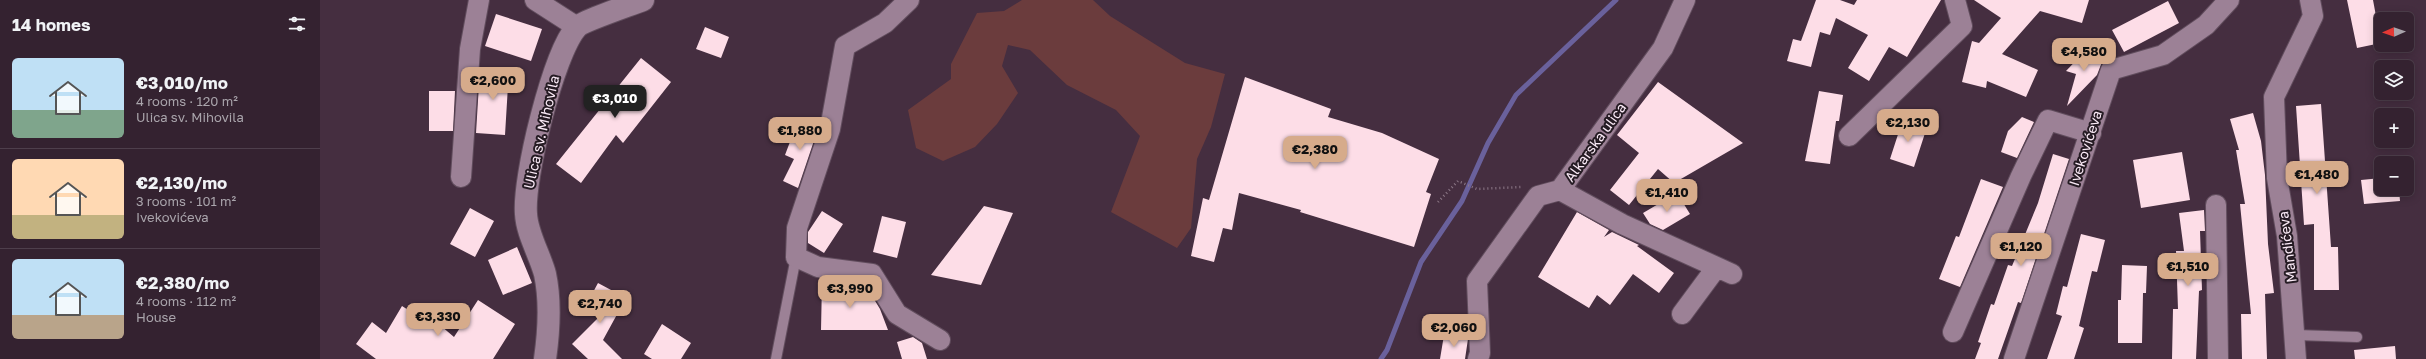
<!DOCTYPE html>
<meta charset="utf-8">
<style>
:root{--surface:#342230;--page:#3c2a38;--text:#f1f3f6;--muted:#a9a4ab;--line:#4e3f4c;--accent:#d6ab8b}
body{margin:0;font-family:"Golos Text",sans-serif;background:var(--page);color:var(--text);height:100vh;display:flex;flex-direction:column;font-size:15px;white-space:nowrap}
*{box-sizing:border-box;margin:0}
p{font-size:13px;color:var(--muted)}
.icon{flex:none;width:22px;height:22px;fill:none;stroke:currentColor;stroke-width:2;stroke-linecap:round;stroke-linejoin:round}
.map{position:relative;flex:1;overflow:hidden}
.panel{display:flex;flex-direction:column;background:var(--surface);width:320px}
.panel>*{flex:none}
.needle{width:26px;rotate:268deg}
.tools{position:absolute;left:2054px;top:12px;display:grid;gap:8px}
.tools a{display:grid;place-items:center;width:40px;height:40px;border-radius:6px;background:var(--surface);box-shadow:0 2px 10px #0003,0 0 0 1px var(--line);font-size:20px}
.price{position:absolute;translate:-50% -34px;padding:0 9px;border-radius:8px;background:var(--accent);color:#111;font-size:13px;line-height:26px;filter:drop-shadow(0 1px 2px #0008)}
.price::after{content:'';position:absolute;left:50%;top:24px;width:12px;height:9px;margin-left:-6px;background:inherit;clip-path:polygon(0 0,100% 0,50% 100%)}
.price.selected{background:#222;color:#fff}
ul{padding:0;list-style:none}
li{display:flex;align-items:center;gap:12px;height:100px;padding:0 12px}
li+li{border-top:1px solid var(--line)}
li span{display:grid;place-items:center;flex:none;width:112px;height:80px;border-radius:6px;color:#555}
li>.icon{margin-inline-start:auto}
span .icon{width:48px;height:48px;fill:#fffc;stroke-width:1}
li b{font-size:17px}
h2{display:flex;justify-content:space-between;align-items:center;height:48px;padding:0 12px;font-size:17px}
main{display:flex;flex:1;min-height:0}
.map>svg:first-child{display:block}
</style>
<main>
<section class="panel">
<h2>14 homes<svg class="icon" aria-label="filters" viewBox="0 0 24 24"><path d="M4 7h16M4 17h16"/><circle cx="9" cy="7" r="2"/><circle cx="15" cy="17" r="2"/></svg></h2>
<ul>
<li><span style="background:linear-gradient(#bfe0f5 65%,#7fa58c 0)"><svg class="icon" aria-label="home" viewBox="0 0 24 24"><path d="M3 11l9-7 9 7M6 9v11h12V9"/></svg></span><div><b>€3,010/mo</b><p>4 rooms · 120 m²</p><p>Ulica sv. Mihovila</p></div></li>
<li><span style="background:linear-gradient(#ffd9b3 70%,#c2b280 0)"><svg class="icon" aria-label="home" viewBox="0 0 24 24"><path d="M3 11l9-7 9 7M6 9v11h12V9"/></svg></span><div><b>€2,130/mo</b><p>3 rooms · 101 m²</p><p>Ivekovićeva</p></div></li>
<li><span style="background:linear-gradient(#bfe0f5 70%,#b9a48a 0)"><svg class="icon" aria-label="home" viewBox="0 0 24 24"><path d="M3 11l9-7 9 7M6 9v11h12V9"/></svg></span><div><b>€2,380/mo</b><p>4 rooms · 112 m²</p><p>House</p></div></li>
</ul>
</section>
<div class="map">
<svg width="2106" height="359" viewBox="0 0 2106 359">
<rect width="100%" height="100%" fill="#452e40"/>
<path fill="#6b3c3d" d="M 702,0 L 773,0 L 790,16 L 865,63 L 905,74 L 891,127 L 877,159 L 871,228 L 857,248 L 791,212 L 820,136 L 796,110 L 747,85 L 710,50 L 688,45 L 682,66 L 698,93 L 677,124 L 655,147 L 623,161 L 596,148 L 588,110 L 631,79 L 631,64 L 657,13 L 684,11 Z"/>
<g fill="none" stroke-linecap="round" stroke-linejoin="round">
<path stroke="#6a619c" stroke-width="5" d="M 1061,359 L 1067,350 L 1101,262 L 1142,201 L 1168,143 L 1196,95 L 1296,0"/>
</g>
<path fill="#fddde7" d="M 1496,0 L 1520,0 L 1534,5 L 1537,0 L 1621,0 L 1587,57 L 1569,47 L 1549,81 L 1528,68 L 1548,35 L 1516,18 L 1510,35 L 1500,32 L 1491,67 L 1467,61 L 1473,39 L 1481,41 Z
M 1654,0 L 1769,0 L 1762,23 L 1720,11 L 1682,54 L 1718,70 L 1706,97 L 1667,81 L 1666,88 L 1642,82 L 1652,41 L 1659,43 L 1681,18 Z
M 2027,0 L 2053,0 L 2061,43 L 2037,48 Z
M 1848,1 L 1859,23 L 1804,52 L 1792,30 Z
M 176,14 L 222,29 L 211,61 L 165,46 Z
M 385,27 L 409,37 L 401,58 L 376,49 Z
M 1768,48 L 1782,62 L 1777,75 L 1747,106 L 1756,74 L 1746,71 Z
M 321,58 L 351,82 L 303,143 L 296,135 L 261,183 L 236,164 Z
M 160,68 L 189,69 L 185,135 L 156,133 Z
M 925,77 L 1011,109 L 1008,117 L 1062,133 L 1119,159 L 1106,192 L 1111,194 L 1094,247 L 980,212 L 981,210 L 919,193 L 912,230 L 903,228 L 894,262 L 871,256 L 883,198 L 889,200 Z
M 1338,82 L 1423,143 L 1354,183 L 1338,169 L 1309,205 L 1290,190 L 1319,153 L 1297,135 Z
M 109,91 L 135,91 L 133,131 L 109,131 Z
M 1499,91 L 1523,95 L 1519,121 L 1516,121 L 1510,164 L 1485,161 Z
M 2001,104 L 2011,247 L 2018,247 L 2019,290 L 1994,290 L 1994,224 L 1984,225 L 1976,106 Z
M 1933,113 L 1941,141 L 1945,175 L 1948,244 L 1954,293 L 1945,294 L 1947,359 L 1922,359 L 1921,314 L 1931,314 L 1920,204 L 1925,204 L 1916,150 L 1919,150 L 1910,119 Z
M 1702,117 L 1714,122 L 1697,158 L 1681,152 L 1688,131 Z
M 479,118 L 499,126 L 478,188 L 463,181 L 474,159 L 465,155 Z
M 1583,119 L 1607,127 L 1594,167 L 1570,159 Z
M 1862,152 L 1870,200 L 1821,208 L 1813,160 Z
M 1733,154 L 1749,159 L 1701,303 L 1698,302 L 1678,359 L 1655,359 L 1661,343 L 1658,342 L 1671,304 L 1674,305 L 1688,265 L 1692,266 L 1718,203 Z
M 2061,178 L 2061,189 L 2079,189 L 2080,201 L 2044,204 L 2041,180 Z
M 1661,179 L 1683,187 L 1640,287 L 1619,279 L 1636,236 L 1639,237 Z
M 1357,193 L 1370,214 L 1343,230 L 1330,224 L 1323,213 Z
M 664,206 L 693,213 L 661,285 L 611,275 Z
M 150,208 L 174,221 L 155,257 L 130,244 Z
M 1884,210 L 1885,231 L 1880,231 L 1882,290 L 1879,291 L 1876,359 L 1852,359 L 1853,309 L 1858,309 L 1856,251 L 1864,251 L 1859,213 Z
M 502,211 L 523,224 L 504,253 L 488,243 L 488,232 Z
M 1257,212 L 1289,230 L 1284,237 L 1292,232 L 1319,245 L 1317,246 L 1354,273 L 1339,293 L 1313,274 L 1290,305 L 1277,295 L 1269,308 L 1218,277 Z
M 562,216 L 586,222 L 577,258 L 553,252 Z
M 1761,234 L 1785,240 L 1777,272 L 1772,271 L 1759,326 L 1764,328 L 1754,359 L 1727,359 L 1742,316 L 1736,314 L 1743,286 L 1747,287 Z
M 197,247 L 212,283 L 183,295 L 168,260 Z
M 1802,265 L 1827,266 L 1826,293 L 1823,293 L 1822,343 L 1798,343 L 1798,300 L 1801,300 Z
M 502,282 L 546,286 L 560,309 L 568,330 L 501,330 Z
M 278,283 L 306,298 L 283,340 L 302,359 L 268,359 L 252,344 L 279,317 L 264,309 Z
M 158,300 L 195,324 L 173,359 L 56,359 L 36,344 L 52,322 L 66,333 L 82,306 L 110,324 L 114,320 L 134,337 Z
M 342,324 L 371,343 L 361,359 L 332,359 L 324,354 Z
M 1124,335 L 1148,339 L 1145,359 L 1120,359 Z
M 593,337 L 602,343 L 607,359 L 582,359 L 577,342 Z
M 2075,346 L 2076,359 L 2035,359 L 2034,350 Z"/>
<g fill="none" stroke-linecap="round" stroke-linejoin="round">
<g stroke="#614d5d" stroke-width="12">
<path id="service" d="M 1976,335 L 2037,337
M 456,359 L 476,257"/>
</g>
<g stroke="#614d5d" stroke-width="22">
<path id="minor" d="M 215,0 L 257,27
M 589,0 L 565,23 L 525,46 L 510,129 L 477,228 L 476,257 L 498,267 L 552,274 L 577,314 L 620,340
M 1529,136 L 1642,26 L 1635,0
M 141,177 L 150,49 L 159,0
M 1240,190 L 1302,224 L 1412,274
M 1896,205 L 1898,359
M 1362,314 L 1396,268
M 1633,332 L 1701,176 L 1728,120 L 1771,133
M 1158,359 L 1160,353 L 1157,281 L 1218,196 L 1240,190 L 1343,48 L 1365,0
M 1694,359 L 1791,70 L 1843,55 L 1886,25 L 1909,0
M 1976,359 L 1967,236 L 1957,178 L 1954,97 L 1993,16 L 1990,0"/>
</g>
<g stroke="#614d5d" stroke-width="24">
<path id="tertiary" d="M 225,359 C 229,331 231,302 225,274 C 220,255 207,234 206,214 C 203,178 233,55 256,28 C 262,21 311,5 323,0"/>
</g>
<path stroke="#8d7988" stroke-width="2.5" stroke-dasharray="1 3" stroke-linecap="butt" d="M 1118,202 L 1138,181 L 1157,189 L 1202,187"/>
<use href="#service" stroke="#9c8196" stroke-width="10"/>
<use href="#minor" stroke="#9c8196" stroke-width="20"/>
<use href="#tertiary" stroke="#9c8196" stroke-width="22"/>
</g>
<g text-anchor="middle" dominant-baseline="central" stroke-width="4" stroke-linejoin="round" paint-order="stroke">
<g font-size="14" fill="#faeaf6" stroke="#251b23">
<text transform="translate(221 132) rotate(-77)">Ulica sv. Mihovila</text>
<text transform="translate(1275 142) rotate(-54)">Alkarska ulica</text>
<text transform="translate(1765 148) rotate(-72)">Ivekovićeva</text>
<text transform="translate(1967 247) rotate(-97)">Mandićeva</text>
</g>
</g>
</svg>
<div class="tools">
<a><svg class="needle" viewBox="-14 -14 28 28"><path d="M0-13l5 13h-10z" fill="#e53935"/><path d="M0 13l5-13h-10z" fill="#a9a4ab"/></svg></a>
<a><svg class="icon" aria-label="layers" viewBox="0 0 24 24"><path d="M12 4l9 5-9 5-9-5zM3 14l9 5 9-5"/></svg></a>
<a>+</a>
<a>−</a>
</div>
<b class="price" style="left:1764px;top:72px">€4,580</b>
<b class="price" style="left:173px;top:101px">€2,600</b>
<b class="price selected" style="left:295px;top:119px">€3,010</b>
<b class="price" style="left:1588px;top:143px">€2,130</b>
<b class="price" style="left:480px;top:151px">€1,880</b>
<b class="price" style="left:995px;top:170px">€2,380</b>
<b class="price" style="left:1997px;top:195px">€1,480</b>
<b class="price" style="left:1347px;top:213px">€1,410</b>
<b class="price" style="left:1701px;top:267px">€1,120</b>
<b class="price" style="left:1868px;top:287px">€1,510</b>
<b class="price" style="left:530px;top:309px">€3,990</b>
<b class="price" style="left:280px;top:324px">€2,740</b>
<b class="price" style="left:118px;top:337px">€3,330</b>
<b class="price" style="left:1134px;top:348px">€2,060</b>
</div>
</main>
